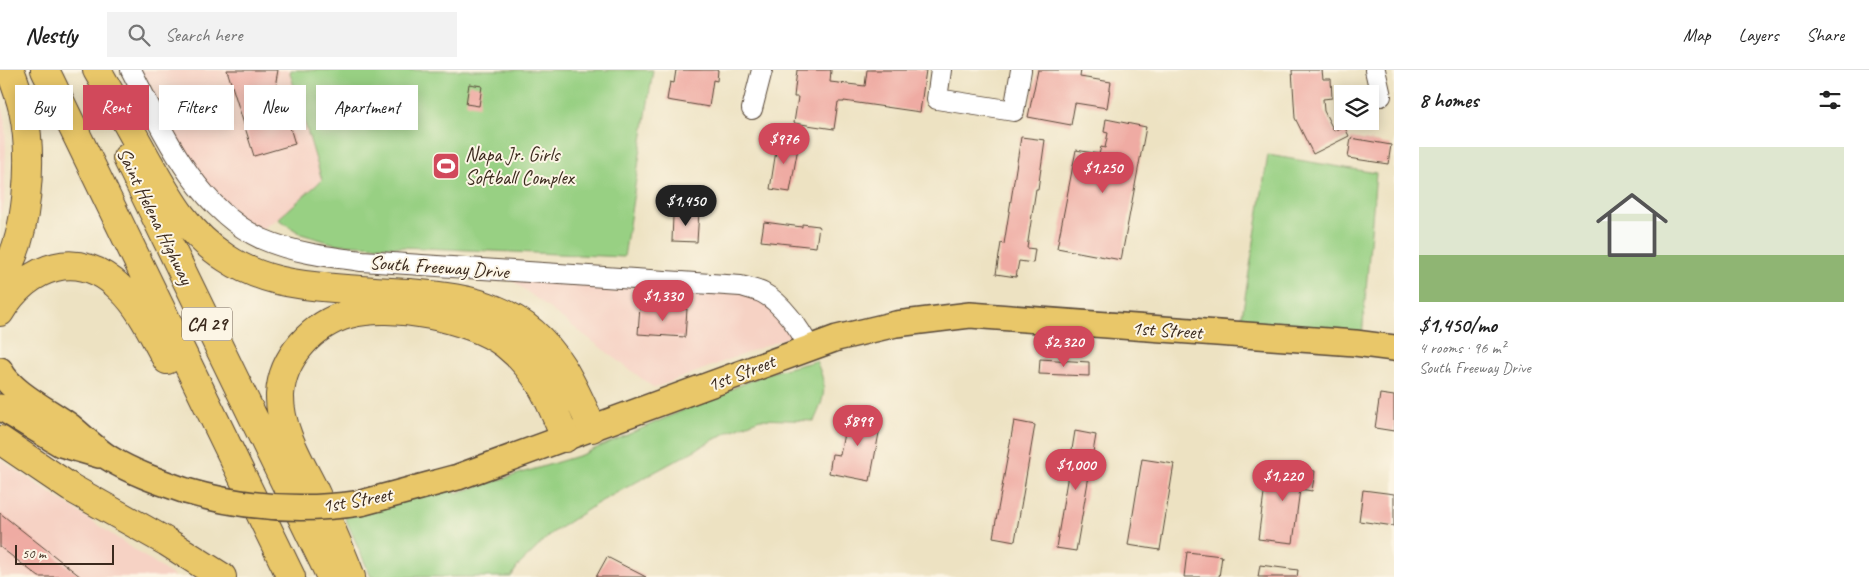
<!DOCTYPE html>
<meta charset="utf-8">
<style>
:root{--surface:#fff;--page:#f2f2f2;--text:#222;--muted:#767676;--line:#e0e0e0;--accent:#d1495b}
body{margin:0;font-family:Caveat,sans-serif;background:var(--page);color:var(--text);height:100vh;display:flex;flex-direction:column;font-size:19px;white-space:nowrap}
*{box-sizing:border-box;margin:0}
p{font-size:16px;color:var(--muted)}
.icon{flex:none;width:28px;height:28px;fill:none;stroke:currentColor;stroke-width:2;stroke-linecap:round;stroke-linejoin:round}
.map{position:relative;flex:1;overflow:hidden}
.panel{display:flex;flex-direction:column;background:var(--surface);width:475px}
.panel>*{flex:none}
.guide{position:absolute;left:15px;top:15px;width:475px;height:45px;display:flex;gap:10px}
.buttons{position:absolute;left:1334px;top:15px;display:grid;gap:10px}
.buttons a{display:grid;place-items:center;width:45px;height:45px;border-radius:0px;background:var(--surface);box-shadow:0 2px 12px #0003;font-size:25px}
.scale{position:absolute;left:15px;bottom:12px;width:99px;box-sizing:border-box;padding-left:5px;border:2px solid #3b2a1e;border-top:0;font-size:14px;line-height:18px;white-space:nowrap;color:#3b2a1e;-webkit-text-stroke:4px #fcf5e5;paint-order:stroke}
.price{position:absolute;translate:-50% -42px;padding:0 11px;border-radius:18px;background:var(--accent);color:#fff;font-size:16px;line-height:32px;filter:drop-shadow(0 1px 2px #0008)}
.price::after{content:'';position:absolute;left:50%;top:30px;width:15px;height:11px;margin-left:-8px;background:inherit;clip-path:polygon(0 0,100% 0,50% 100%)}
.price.selected{background:#222;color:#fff}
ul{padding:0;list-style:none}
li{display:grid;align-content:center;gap:10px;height:265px;padding:0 25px}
li span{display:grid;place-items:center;height:155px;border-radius:0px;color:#555}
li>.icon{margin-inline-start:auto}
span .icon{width:90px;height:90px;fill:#fffc;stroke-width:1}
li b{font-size:21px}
h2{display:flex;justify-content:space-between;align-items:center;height:60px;padding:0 25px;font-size:21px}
.pill{padding:0 18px;border-radius:0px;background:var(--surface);box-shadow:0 2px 12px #0003;font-size:18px;line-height:45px}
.pill.selected{background:var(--accent);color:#fff}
header{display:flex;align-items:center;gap:30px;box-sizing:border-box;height:70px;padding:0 25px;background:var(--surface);border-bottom:1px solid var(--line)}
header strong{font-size:24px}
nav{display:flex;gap:28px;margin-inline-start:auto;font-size:18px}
.search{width:350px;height:45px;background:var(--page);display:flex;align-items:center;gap:12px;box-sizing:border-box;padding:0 18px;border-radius:0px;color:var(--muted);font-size:19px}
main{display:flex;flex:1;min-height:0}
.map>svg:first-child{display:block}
</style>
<header>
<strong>Nestly</strong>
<div class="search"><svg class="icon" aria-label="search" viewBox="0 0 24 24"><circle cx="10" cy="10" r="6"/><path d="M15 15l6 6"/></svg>Search here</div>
<nav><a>Map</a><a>Layers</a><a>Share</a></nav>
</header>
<main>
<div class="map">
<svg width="1394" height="507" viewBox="0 0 1394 507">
<rect width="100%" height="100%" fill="#fcf5e5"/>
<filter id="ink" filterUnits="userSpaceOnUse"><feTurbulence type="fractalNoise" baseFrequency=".02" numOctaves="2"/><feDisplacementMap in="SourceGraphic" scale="10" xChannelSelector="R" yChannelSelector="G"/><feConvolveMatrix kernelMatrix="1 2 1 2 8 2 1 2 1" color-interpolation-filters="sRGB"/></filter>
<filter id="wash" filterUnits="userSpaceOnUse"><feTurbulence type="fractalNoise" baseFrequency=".0096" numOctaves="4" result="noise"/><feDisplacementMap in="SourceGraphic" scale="20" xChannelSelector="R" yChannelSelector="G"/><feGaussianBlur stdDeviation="1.12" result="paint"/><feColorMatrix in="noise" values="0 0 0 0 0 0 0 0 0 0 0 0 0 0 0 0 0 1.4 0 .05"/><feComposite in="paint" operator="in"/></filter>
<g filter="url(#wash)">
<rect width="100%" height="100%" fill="#ede2c2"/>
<path fill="#f6d2c4" d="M 131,0 L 291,0 L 322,110 L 278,149 L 254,164 L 219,137 Z
M 0,30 L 5,45 L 6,80 L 4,134 L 0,146 Z
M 500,201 L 741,216 L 802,262 L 654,318 Z
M 0,389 L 10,396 L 175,507 L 0,507 Z"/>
<path fill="#98d083" stroke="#6a7d50" d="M 291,0 L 653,0 L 624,187 L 335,174 L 301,164 L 278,149 L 322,110 L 290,3 Z
M 1268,85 L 1376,103 L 1362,267 L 1240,258 Z
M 816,291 C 828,316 825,327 814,351 L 760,349 L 728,362 L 598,433 L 552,463 L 518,496 L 511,507 L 371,507 L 340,436 L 435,414 L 456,423 L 581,385 L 768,303 Z"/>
<g id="blocks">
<path fill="#efaba3" d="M 227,0 L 278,0 L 276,11 L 295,74 L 254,86 Z
M 676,0 L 718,0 L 717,11 L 713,10 L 709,37 L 667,30 L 670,12 L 674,13 Z
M 797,0 L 831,0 L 830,12 L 865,16 L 867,0 L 926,0 L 920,42 L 844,31 L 844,32 L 838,32 L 834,59 L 794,53 L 798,27 L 794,27 Z
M 1038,0 L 1081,0 L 1080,7 L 1111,12 L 1107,38 L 1075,33 L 1071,55 L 1028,47 Z
M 1292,0 L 1322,0 L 1323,9 L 1331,9 L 1332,28 L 1323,29 L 1324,41 L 1334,61 L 1344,56 L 1349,66 L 1313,84 L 1295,48 Z
M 469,14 L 482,16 L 479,36 L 466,34 Z
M 1106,49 L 1146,57 L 1121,190 L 1057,178 L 1076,80 L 1099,84 L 1101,77 L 1105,78 L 1108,63 L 1104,62 Z
M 1021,67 L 1045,70 L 1038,119 L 1036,119 L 1027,178 L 1035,179 L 1033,193 L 1019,191 L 1016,207 L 996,204 L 1001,173 L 1004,174 Z
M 778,68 L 799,72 L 790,122 L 770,119 Z
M 1351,68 L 1391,75 L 1388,94 L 1348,88 Z
M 682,140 L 699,141 L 697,172 L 672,171 L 673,146 L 682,146 Z
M 764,152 L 802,157 L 802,154 L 819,156 L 816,177 L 761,171 Z
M 640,236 L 687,239 L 685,267 L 638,264 Z
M 1040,289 L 1089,292 L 1089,306 L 1039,304 Z
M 1380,324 L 1394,326 L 1394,361 L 1375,358 Z
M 848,341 L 882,347 L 870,411 L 829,403 L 832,384 L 840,385 Z
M 1014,351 L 1035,355 L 1015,471 L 993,467 Z
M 1075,361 L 1096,365 L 1076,481 L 1056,478 Z
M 1142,389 L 1174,394 L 1160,480 L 1128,475 Z
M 1268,394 L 1315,401 L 1312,421 L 1300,419 L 1293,473 L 1258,469 Z
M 1363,420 L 1394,424 L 1394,456 L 1359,451 Z
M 0,443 L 81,507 L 39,507 L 0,477 Z
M 1187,482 L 1222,486 L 1219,507 L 1184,507 Z
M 607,487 L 646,507 L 596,507 Z
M 1260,495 L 1298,500 L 1297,507 L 1258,507 Z"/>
</g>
</g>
<g filter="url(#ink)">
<use href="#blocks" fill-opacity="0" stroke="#564637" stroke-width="1"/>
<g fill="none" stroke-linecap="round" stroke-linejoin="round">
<g stroke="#564637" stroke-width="22">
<path id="minor" d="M 131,0 C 163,62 196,138 262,169 C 294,183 329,187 362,191 L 741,216 C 748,218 757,220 763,223 C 782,233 800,259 809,277
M 941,0 L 937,29 L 1014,41 L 1021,0
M 1375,0 L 1381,26
M 752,39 L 762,0"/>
</g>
<g stroke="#564637" stroke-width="28">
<path id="major" d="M 0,300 C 10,322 51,342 71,357 C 83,367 95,379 109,388 C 133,403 160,412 186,421
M 0,337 L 61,374 L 99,385
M 361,433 L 458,407 L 837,268 L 896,254 L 970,245 L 1355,273 L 1394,278"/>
</g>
<g stroke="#564637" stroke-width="30">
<path id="highway" d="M 45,0 L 291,507
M 97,0 C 113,28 129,57 145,86 C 168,127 186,162 226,188 C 259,210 295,215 334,218 C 359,220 384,222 409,223 C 474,228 525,238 562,297 C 574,317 583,337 592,358
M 127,88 L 331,507
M 0,209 C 29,171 33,86 23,40 C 20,27 15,13 10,0
M 0,242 C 28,195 79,177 121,219 C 141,238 153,265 167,290
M 0,370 L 71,418 L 167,472 L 222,507
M 351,507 C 340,479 328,451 316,424 C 301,393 279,360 280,325 C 282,287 313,254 349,244 C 390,232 471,248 505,274 C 538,300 550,330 565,368"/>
</g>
<use href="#minor" stroke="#fff" stroke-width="20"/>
<use href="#major" stroke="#e9c769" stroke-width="25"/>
<use href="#highway" stroke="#e9c769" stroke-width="28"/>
<g stroke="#564637" stroke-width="28" stroke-linecap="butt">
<path id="major-bridge" d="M 186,421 C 244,438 301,442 361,433"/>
</g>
<use href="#major-bridge" stroke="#e9c769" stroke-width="25"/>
</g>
</g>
<defs>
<g id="stadium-square" transform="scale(1.4375)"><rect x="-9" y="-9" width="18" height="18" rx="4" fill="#d1495b" stroke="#fcf5e5"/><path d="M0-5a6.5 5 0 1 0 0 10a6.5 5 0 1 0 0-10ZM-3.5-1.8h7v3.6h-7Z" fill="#fff"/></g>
</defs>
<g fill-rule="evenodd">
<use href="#stadium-square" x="446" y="96"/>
</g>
<g text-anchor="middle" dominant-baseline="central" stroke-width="4" stroke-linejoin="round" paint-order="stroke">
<rect fill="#fcf5e5" stroke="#75675a" stroke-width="1" x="182" y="237.5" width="50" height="33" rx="4"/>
<g font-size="19" font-weight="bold" fill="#3b2a1e">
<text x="207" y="254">CA 29</text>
</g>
<g font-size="20" fill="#3b2a1e" stroke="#fcf5e5" text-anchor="start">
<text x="465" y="84">Napa Jr. Girls<tspan x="465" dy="23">Softball Complex</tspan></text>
</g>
<g font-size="20" fill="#3b2a1e" stroke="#fcf5e5">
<text transform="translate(155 146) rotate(64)">Saint Helena Highway</text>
<text transform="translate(439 197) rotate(4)">South Freeway Drive</text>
<text transform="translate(1167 260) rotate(4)">1st Street</text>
<text transform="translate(741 303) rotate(-21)">1st Street</text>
<text transform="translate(357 430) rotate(-10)">1st Street</text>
</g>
</g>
</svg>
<div class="buttons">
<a><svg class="icon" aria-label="layers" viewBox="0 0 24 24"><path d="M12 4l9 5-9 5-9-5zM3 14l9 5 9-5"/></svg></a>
</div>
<div class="scale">50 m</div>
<b class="price" style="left:784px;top:95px">$976</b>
<b class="price" style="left:1103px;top:124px">$1,250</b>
<b class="price selected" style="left:686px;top:157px">$1,450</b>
<b class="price" style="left:663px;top:252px">$1,330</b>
<b class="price" style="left:1064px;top:298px">$2,320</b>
<b class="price" style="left:858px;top:377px">$899</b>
<b class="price" style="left:1076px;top:421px">$1,000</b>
<b class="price" style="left:1283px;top:432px">$1,220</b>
<div class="guide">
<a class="pill">Buy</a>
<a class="pill selected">Rent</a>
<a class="pill">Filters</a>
<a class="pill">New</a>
<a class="pill">Apartment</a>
</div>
</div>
<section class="panel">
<h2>8 homes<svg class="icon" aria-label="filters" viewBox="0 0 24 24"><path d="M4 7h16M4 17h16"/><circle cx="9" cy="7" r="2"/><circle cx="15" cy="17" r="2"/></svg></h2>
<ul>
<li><span style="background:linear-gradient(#dfe7d0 70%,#8fb573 0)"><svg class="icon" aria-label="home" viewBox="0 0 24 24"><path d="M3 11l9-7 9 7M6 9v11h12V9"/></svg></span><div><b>$1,450/mo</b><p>4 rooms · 96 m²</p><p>South Freeway Drive</p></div></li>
</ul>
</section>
</main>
